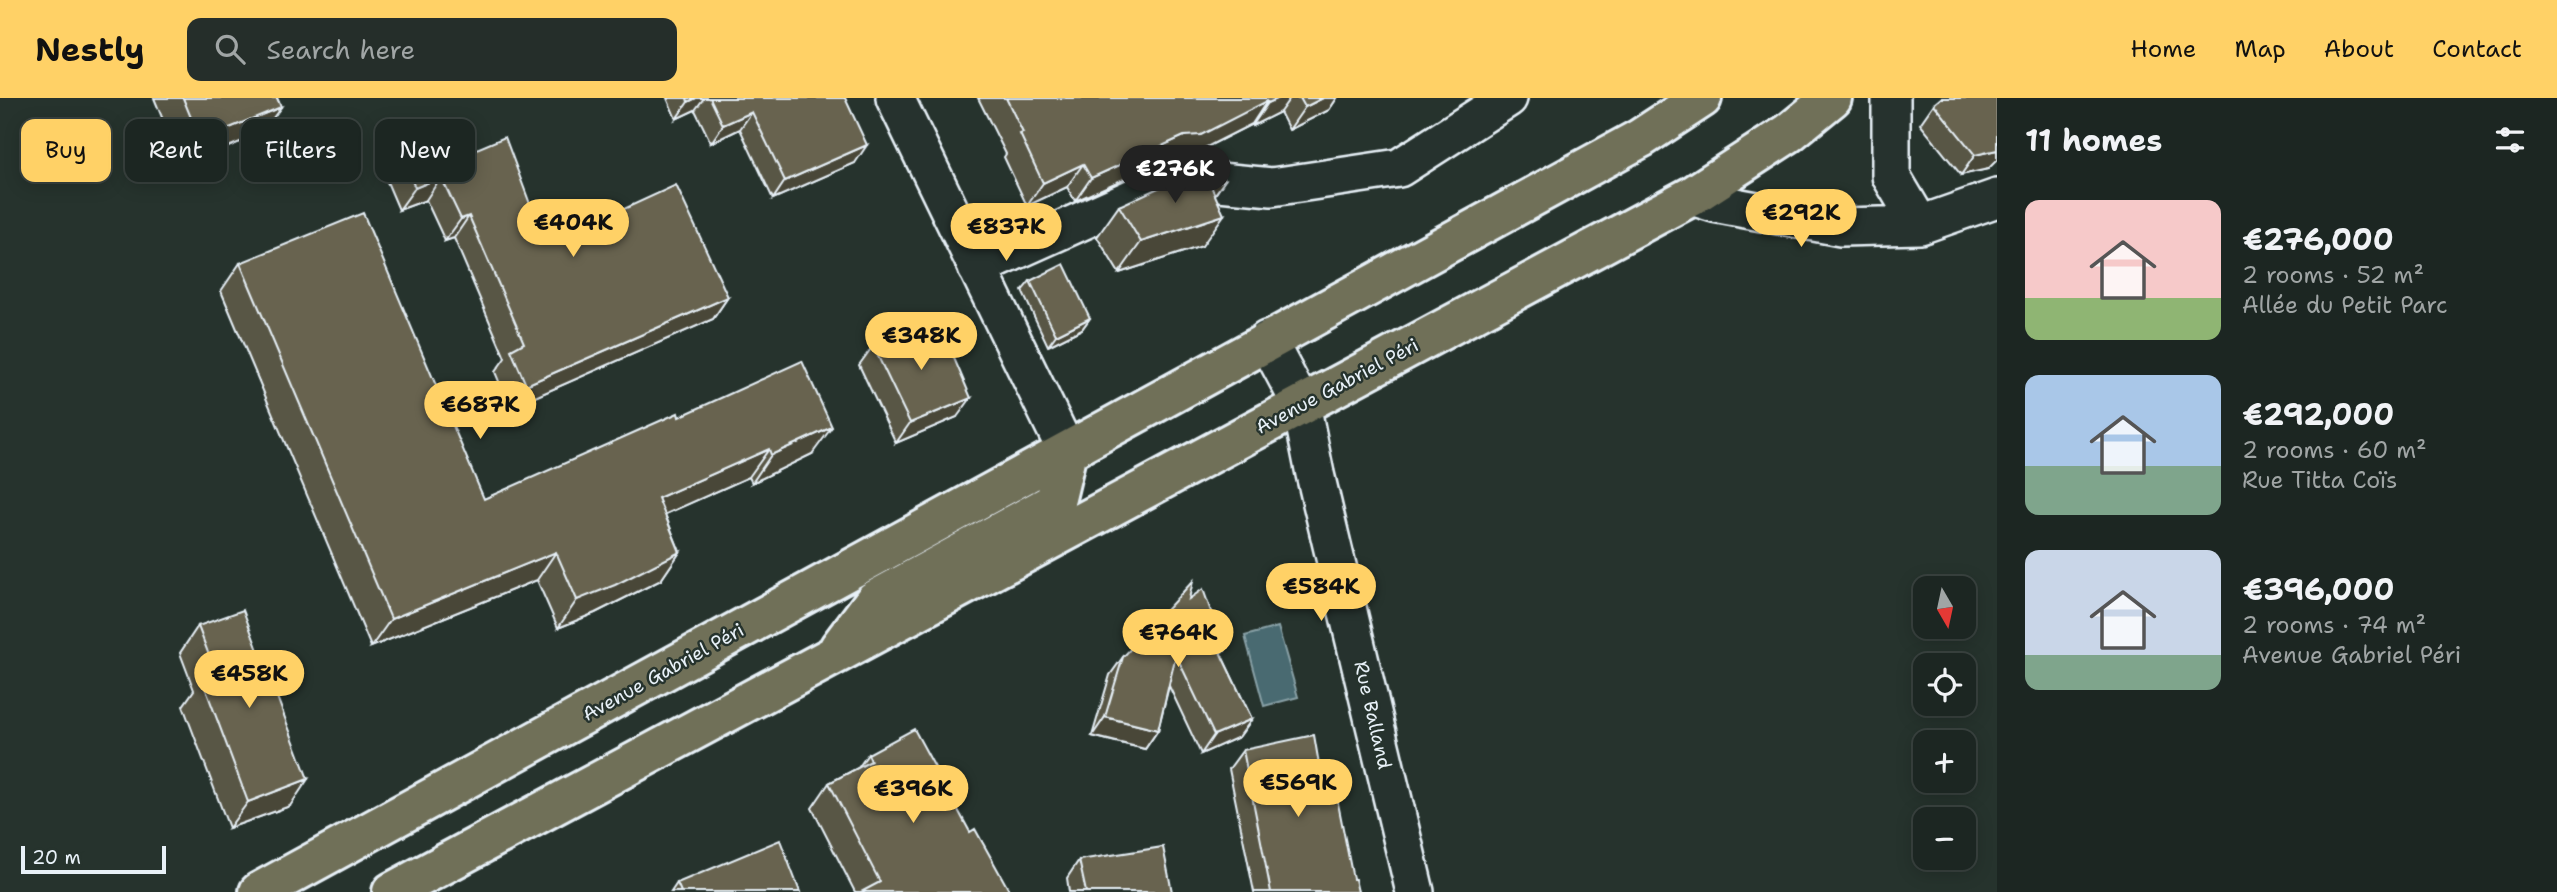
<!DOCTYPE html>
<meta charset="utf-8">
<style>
:root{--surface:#1c2622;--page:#252e2a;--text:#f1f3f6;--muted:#a0a5a5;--line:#3a4340;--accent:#ffd166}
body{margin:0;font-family:"Shantell Sans",sans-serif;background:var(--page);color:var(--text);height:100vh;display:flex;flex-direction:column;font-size:26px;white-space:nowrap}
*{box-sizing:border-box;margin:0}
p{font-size:23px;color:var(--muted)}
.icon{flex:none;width:38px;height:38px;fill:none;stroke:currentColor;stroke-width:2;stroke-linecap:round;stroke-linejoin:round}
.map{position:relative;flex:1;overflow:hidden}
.sheet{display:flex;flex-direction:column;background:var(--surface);width:560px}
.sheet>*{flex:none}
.guide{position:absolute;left:21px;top:21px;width:665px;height:63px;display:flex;gap:14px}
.needle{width:46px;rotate:171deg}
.buttons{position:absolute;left:1913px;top:478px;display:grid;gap:14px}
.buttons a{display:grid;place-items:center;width:63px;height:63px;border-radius:14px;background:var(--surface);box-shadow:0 4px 18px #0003,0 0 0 2px var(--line);font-size:35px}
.scale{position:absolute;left:21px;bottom:18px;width:145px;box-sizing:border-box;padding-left:7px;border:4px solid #e8f1f8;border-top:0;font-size:19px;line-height:24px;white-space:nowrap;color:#e8f1f8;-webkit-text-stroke:5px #26332d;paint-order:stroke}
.price{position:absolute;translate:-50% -60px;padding:0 16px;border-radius:24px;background:var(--accent);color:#111;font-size:23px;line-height:46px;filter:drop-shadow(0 2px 4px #0008)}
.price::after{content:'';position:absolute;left:50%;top:42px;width:21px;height:16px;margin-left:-10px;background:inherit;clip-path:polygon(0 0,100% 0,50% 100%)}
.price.current{background:#222;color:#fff}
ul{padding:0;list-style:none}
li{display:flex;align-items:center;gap:21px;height:175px;padding:0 28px}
li span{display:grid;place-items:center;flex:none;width:196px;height:140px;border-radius:14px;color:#555}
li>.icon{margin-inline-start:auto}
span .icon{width:84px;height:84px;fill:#fffc;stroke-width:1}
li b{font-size:30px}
h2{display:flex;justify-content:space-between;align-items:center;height:84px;padding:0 28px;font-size:30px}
.tag{padding:0 24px;border-radius:14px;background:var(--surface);box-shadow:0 4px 18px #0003,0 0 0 2px var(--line);font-size:24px;line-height:63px}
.tag.current{background:var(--accent);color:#111}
header{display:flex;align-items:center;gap:42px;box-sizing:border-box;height:98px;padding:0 35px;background:var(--accent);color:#111}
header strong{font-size:33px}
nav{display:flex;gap:38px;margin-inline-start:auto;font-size:24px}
.search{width:490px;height:63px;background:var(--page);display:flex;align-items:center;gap:18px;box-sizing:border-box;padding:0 24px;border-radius:14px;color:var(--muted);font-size:26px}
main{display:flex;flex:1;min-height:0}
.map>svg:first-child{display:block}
</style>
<header>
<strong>Nestly</strong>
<div class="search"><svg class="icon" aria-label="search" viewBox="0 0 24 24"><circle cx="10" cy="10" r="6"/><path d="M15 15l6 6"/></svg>Search here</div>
<nav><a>Home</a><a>Map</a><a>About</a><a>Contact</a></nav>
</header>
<main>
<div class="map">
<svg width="1997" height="794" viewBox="0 0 1997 794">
<rect width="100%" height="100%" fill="#26332d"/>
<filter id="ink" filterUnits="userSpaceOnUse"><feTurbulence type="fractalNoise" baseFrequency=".0143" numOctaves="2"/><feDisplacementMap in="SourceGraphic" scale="14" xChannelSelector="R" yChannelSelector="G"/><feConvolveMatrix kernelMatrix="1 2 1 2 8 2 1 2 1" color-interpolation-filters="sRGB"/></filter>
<g filter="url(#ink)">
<path fill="#4a6b71" stroke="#89a1a7" stroke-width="2" d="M 1278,529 L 1298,599 L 1264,608 L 1245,538 Z"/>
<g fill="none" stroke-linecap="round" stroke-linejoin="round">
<g stroke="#e8f1f8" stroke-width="42">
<path id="street" d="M 895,0 L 1067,354
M 1891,0 L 1891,78 L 1920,127
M 1692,98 L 1714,105 L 1841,129 L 1920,127 L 1997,100
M 977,170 L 1177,80 L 1272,89 L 1399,70 L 1508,0
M 1267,242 L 1301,306 L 1315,376 L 1415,794"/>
</g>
<g stroke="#e8f1f8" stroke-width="44">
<path id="primary" d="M 839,550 L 875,502 L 1055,404 L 1067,354
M 259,794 L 1641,40 L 1702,0
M 392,794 L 1692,98 L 1789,35 L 1832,0"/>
</g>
<use href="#street" stroke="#26332d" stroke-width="37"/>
<use href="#primary" stroke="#706f59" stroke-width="38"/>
</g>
<path fill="#595645" stroke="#e8f1f8" stroke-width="2" d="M 154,0 L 277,0 L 281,9 L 262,35 L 182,68 Z
M 667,0 L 845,0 L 855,65 L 773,101 L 740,31 L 711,45 L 695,12 L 676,21 Z
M 978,0 L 1337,0 L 1329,12 L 1289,32 L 1280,14 L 1252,28 L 1252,26 L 1185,60 L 1168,61 L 1075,103 L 1067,89 L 1027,108 L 1004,59 L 1006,56 Z
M 1934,6 L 1988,71 L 1961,77 L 1920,26 Z
M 472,53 L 536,122 L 561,140 L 728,199 L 713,221 L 510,310 L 495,274 L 505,260 L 454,140 L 445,143 L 426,102 L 399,112 L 385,79 L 401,56 Z
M 1225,82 L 1215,97 L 1202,148 L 1119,175 L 1097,139 L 1119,108 Z
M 240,165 L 484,401 L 679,319 L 812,356 L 752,385 L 749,379 L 665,416 L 680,454 L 661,482 L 595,515 L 558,530 L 537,482 L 371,549 L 221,193 Z
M 1030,183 L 1090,220 L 1082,231 L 1048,248 L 1022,193 Z
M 873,248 L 942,256 L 957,319 L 896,345 L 859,267 Z
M 1189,501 L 1222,558 L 1252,621 L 1239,639 L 1201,656 L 1169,588 L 1158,632 L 1145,651 L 1092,638 L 1110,577 L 1123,559 Z
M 198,528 L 290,708 L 229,730 L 183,608 L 194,592 L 180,555 Z
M 1243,652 L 1321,678 L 1353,781 L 1358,794 L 1254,794 L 1229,671 Z
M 868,656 L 970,734 L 1010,794 L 855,794 L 812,710 L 829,685 L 858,670 Z
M 1079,762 L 1172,794 L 1069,794 L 1067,780 Z
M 677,785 L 800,794 L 671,794 Z"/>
<path fill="#484638" stroke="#e8f1f8" stroke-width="2" d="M 696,0 L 704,0 L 695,12 L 676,21 L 688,4 Z
M 1279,0 L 1290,0 L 1280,14 L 1252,28 L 1268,5 Z
M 1323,0 L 1337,0 L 1329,12 L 1289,32 L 1305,9 Z
M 1267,3 L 1252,26 L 1185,60 L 1168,61 L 1075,103 L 1091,80 L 1184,38 Z
M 281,9 L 262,35 L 182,68 L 200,42 Z
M 752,14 L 740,31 L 711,45 L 723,27 Z
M 867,47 L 855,65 L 773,101 L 785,83 Z
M 1997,52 L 1997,62 L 1988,71 L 1961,77 L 1975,57 Z
M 1083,66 L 1067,89 L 1027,108 L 1043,85 Z
M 441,79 L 426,102 L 399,112 L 415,90 Z
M 1225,82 L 1203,113 L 1210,86 Z
M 1224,117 L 1202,148 L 1119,175 L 1141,144 Z
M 469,118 L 454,140 L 445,143 L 461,121 Z
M 728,199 L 713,221 L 510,310 L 526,287 Z
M 1090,220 L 1082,231 L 1048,248 L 1056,237 Z
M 971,300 L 957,319 L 896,345 L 910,325 Z
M 832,329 L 812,356 L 752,385 L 771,357 Z
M 769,351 L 749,379 L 639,428 L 658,400 Z
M 556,454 L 537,482 L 371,549 L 391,521 Z
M 680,454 L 661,482 L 595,515 L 558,530 L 577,502 Z
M 1105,619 L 1158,632 L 1145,651 L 1092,638 Z
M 1252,621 L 1239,639 L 1201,656 L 1214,637 Z
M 308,681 L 290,708 L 229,730 L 248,704 Z"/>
<path fill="#676450" stroke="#e8f1f8" stroke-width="2" d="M 183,0 L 277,0 L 281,9 L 200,42 Z
M 687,0 L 696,0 L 688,4 Z
M 710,0 L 845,0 L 867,47 L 785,83 L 752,14 L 723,27 Z
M 1006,0 L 1279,0 L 1268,5 L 1267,3 L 1201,37 L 1184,38 L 1091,80 L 1083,66 L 1043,85 L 1020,36 L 1023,35 Z
M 1300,0 L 1323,0 L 1305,9 Z
M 1941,0 L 1997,0 L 1997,52 L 1975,57 L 1934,6 Z
M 462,31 L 472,53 L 505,39 L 536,122 L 550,116 L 561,140 L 676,87 L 728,199 L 526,287 L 511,252 L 524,245 L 469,118 L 461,121 L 441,79 L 415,90 L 401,56 Z
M 1202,70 L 1221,72 L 1225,82 L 1210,86 L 1224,117 L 1141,144 L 1119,108 Z
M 363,115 L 484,401 L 678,315 L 679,319 L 802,263 L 832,329 L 771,357 L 769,351 L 658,400 L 680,454 L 615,487 L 577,502 L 556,454 L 391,521 L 240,165 Z
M 1064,166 L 1090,220 L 1056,237 L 1030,183 Z
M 927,222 L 942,256 L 951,253 L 971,300 L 910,325 L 873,248 Z
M 1193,483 L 1189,501 L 1203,491 L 1225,553 L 1220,554 L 1252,621 L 1214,637 L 1176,557 L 1158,632 L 1105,619 L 1123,559 Z
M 243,512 L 262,563 L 263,562 L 308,681 L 248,704 L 202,581 L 216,576 L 198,528 Z
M 914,631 L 970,734 L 975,731 L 1010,794 L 861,794 L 880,784 L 829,685 L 871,663 L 868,656 Z
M 1314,637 L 1321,678 L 1332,675 L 1353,781 L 1355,781 L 1358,794 L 1271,794 L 1243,652 Z
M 780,742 L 800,794 L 681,794 L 677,785 Z
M 1163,749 L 1172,794 L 1086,794 L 1079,762 Z"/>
</g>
<g text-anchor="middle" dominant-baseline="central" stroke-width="5" stroke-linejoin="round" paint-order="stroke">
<g font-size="19" fill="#e8f1f8" stroke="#26332d">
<text transform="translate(1337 288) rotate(-28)">Avenue Gabriel Péri</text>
<text transform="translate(663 574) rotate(-29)">Avenue Gabriel Péri</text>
<text transform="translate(1373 617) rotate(77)">Rue Balland</text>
</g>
</g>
</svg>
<div class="buttons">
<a><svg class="needle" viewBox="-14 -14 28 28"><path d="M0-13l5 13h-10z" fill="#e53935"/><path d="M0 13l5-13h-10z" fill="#a0a5a5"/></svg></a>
<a><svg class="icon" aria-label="locate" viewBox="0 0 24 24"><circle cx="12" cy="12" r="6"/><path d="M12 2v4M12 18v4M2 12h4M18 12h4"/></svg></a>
<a>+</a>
<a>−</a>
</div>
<div class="scale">20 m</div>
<b class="price current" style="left:1175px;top:107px">€276K</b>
<b class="price" style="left:1801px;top:151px">€292K</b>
<b class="price" style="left:573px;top:161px">€404K</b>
<b class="price" style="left:1006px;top:165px">€837K</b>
<b class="price" style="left:921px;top:274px">€348K</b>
<b class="price" style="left:480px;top:343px">€687K</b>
<b class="price" style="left:1321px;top:525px">€584K</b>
<b class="price" style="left:1178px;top:571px">€764K</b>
<b class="price" style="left:249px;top:612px">€458K</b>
<b class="price" style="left:1298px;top:721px">€569K</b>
<b class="price" style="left:913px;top:727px">€396K</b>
<div class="guide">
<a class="tag current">Buy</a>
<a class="tag">Rent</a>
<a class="tag">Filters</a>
<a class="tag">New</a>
</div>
</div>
<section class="sheet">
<h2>11 homes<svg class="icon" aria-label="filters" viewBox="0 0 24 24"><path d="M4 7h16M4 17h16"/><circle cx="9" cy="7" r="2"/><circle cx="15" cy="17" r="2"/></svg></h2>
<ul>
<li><span style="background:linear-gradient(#f6c9c9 70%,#8fb573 0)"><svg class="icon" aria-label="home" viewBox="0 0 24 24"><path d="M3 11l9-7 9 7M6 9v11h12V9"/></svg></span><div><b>€276,000</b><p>2 rooms · 52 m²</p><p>Allée du Petit Parc</p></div></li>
<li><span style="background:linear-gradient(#a9c7e8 65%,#7fa58c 0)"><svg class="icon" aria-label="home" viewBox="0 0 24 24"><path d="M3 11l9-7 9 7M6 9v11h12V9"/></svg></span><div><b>€292,000</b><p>2 rooms · 60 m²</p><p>Rue Titta Coïs</p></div></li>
<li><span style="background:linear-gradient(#c9d6e8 75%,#7fa58c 0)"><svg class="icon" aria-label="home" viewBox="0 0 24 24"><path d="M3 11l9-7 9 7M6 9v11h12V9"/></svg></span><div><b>€396,000</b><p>2 rooms · 74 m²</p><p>Avenue Gabriel Péri</p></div></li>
</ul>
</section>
</main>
